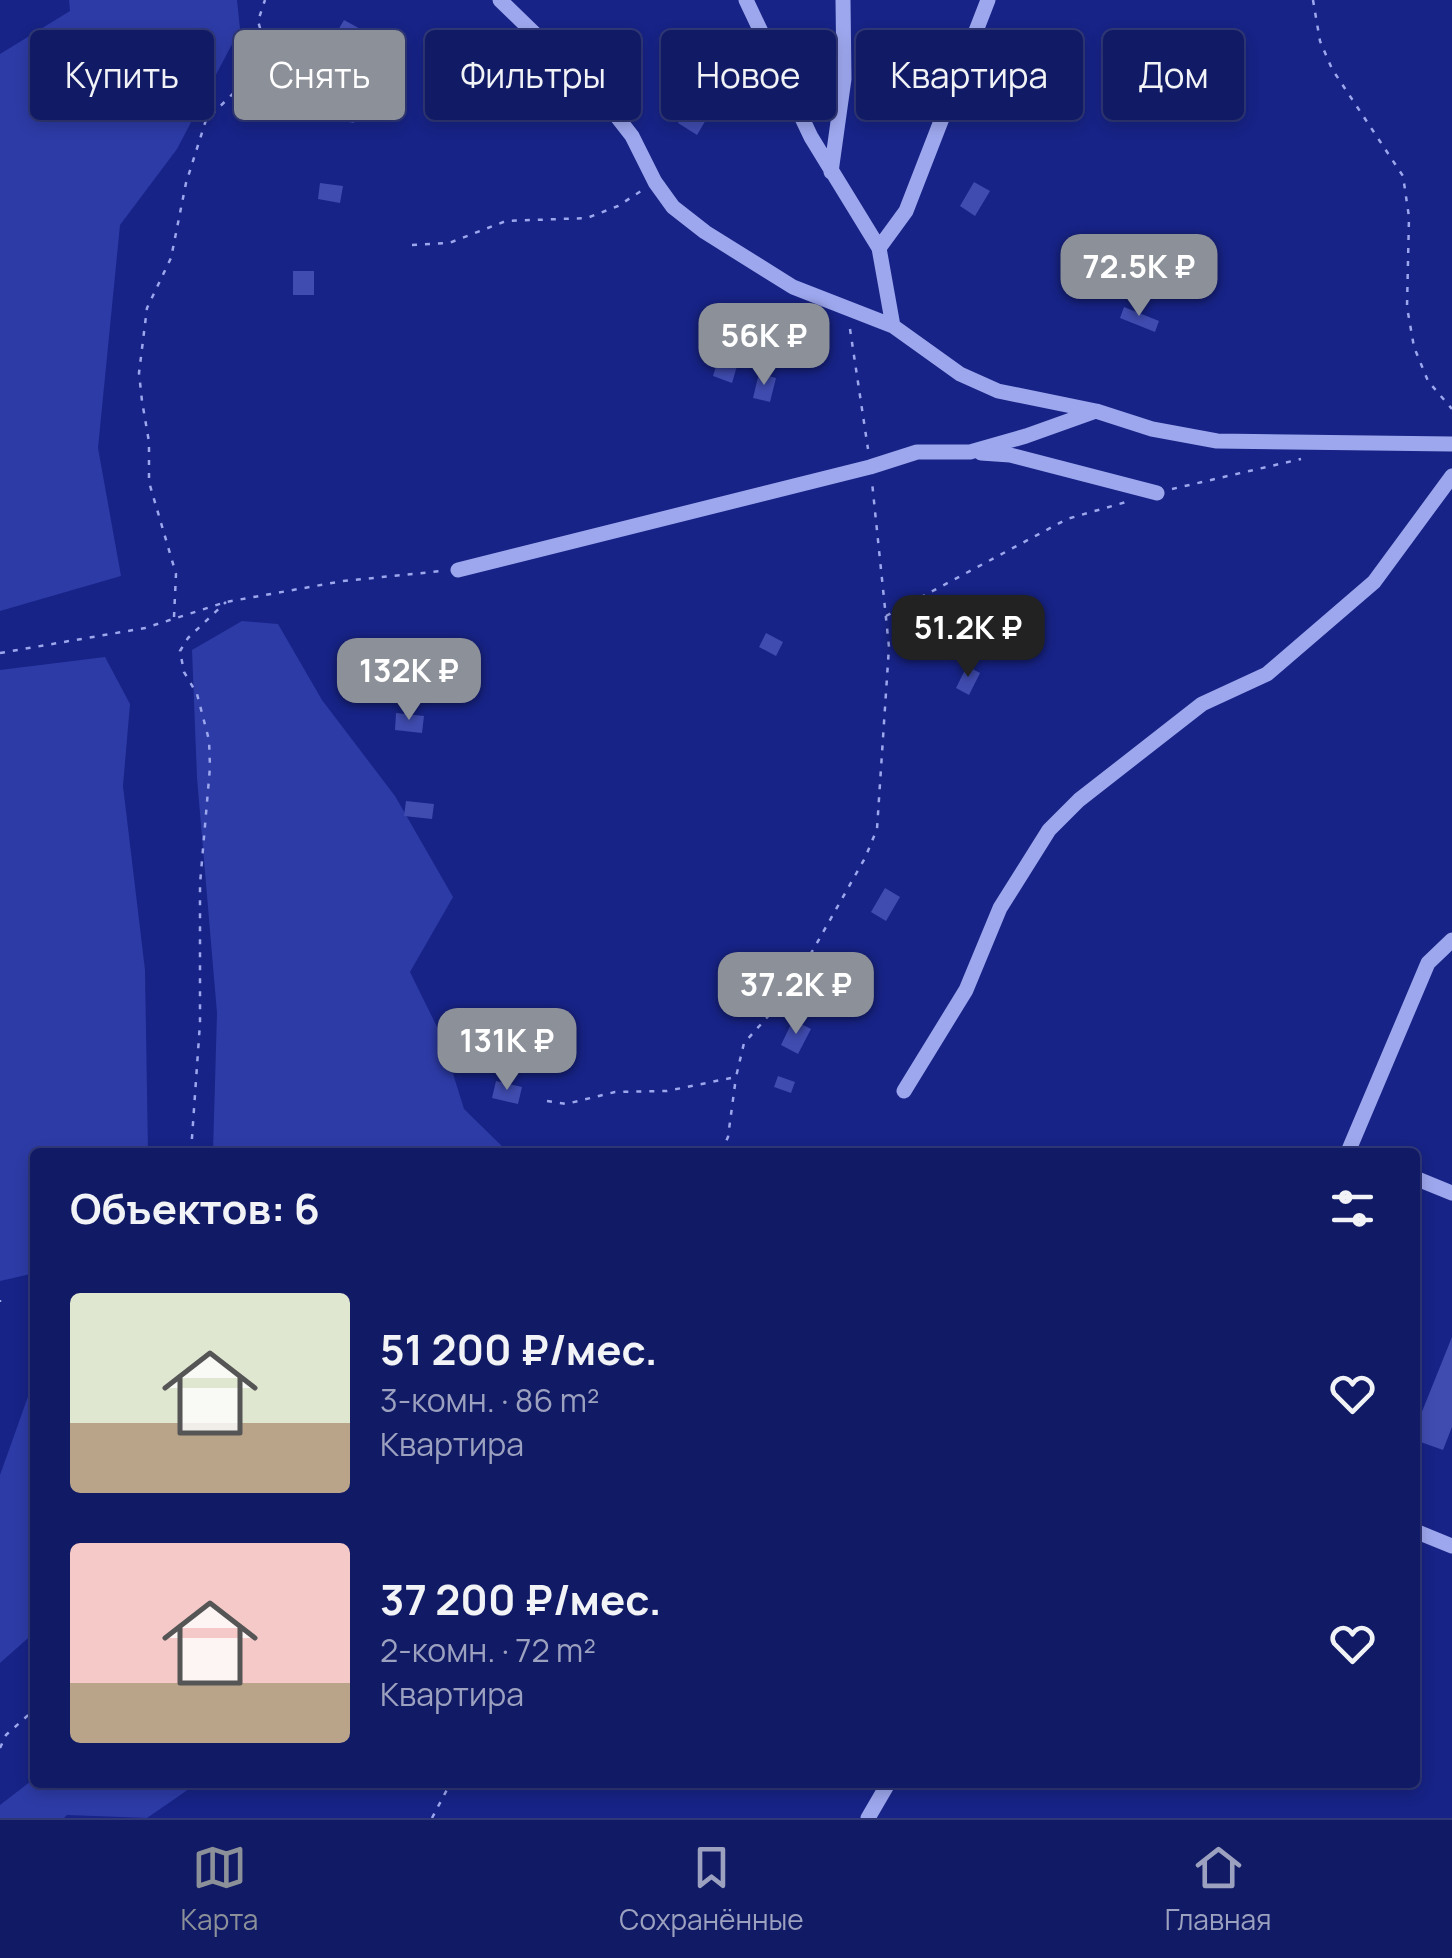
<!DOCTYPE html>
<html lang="ru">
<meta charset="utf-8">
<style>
:root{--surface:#111a64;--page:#1a236a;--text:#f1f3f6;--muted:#9ca1bf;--line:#303878;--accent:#8c9099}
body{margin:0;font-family:Manrope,sans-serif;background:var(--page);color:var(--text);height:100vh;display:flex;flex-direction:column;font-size:38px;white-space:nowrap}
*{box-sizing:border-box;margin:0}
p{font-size:32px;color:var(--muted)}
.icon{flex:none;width:55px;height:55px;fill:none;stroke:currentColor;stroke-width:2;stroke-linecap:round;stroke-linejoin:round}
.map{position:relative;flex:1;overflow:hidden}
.side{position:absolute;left:30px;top:1148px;width:1390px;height:640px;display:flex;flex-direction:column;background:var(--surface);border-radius:10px;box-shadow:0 5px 15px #0003,0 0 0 2px var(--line)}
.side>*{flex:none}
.hud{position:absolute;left:30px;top:30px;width:1392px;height:90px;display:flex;gap:20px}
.price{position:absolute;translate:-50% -85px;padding:0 22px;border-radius:20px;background:var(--accent);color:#fff;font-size:32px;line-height:65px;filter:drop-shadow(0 2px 5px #0008)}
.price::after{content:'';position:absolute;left:50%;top:60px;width:30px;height:22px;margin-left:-15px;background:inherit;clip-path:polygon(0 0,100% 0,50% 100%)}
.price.selected{background:#222;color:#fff}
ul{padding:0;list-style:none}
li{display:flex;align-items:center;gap:30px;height:250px;padding:0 40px}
li span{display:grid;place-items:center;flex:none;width:280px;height:200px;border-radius:10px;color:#555}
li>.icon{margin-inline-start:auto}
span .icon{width:120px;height:120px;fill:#fffc;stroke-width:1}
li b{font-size:42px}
h2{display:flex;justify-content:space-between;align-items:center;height:120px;padding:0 40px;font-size:42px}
.chip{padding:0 35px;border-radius:10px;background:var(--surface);box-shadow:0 5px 15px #0003,0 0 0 2px var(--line);font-size:35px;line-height:90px}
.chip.selected{background:var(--accent);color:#fff}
.dock{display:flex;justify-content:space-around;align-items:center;height:140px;border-top:2px solid var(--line);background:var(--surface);font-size:28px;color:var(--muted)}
.dock a{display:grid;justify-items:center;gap:5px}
.dock .selected{color:var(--accent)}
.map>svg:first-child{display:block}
</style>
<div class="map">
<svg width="1452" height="1818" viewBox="0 0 1452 1818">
<rect width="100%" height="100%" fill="#172386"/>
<path fill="#2d3ba6" d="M 69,0 L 237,0 L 240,29 L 177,149 L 120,225 L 98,448 L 121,576 L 0,611 L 0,54 L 70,11 Z
M 242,621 L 278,624 L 322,700 L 395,796 L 453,897 L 410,972 L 441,1035 L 464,1109 L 508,1152 L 213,1152 L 217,1013 L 197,778 L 192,650 Z
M 105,657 L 130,704 L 123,786 L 145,970 L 148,1152 L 35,1152 L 35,1273 L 0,1281 L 0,670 Z
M 35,1377 L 35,1632 L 0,1663 L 0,1475 Z
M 35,1778 L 35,1782 L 188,1782 L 192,1787 L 147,1818 L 67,1815 L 64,1818 L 0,1818 L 0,1805 Z"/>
<path fill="#404cb0" d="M 344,20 L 364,31 L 355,48 L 334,37 Z
M 538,62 L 563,77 L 556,90 L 530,75 Z
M 1037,85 L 1056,93 L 1050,108 L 1031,100 Z
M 342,94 L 360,98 L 354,123 L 337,120 Z
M 689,106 L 707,118 L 697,135 L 678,123 Z
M 974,182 L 990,191 L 975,216 L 960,206 Z
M 320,183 L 343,186 L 340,203 L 318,199 Z
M 293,271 L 314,271 L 314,295 L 293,295 Z
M 1124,307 L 1159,321 L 1155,332 L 1120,318 Z
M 718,360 L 737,366 L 732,383 L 713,376 Z
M 759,373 L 776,378 L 770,402 L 753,398 Z
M 766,633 L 783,642 L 776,656 L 759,647 Z
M 967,666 L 980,673 L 969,695 L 956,688 Z
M 396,713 L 424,716 L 422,733 L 395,730 Z
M 406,801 L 434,804 L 432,819 L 404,816 Z
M 885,888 L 900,897 L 886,921 L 871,912 Z
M 836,982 L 851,990 L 845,1001 L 830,992 Z
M 793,1020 L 811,1029 L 798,1054 L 781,1045 Z
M 778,1076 L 795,1082 L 791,1093 L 774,1087 Z
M 496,1081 L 522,1087 L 518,1104 L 492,1098 Z
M 1452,1337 L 1452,1427 L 1443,1450 L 1415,1440 L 1415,1429 Z"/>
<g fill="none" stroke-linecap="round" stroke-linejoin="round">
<path stroke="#9da7ed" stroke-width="2.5" stroke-dasharray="5 8" stroke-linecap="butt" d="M 1313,0 L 1320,41 L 1332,69 L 1403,176 L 1409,217 L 1407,307 L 1414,347 L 1428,381 L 1452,409
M 412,245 L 449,243 L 506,221 L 587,218 L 618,206 L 641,191
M 850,329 L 868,449
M 1172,489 L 1301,459
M 886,616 L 1067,519 L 1126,502
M 174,617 L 176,574 L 149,482 L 149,442 L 142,401 L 139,373 L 147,308 L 171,258 L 186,183 L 206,120 L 246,81 L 260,50 L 262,35 L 258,21 L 265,0
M 0,653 L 145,628 L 226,602 L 343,581 L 442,571
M 547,1101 L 566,1104 L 615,1092 L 667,1091 L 736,1077 L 744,1043 L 772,1012 L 813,950 L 865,858 L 877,829 L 889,647 L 872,482
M 191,1152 L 200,1023 L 200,884 L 210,767 L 209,740 L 197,694 L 184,672 L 180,651 L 188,638 L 226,602
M 721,1152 L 728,1137 L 736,1077
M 0,1302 L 0,1300
M 0,1748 L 6,1735 L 35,1709
M 432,1818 L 451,1782"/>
<path stroke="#9da7ed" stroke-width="15" d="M 500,0 L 607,104 L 632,136 L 655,182 L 673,207 L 705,232 L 793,287 L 893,326 L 960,374 L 998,391 L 1096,411 L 1152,429 L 1217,441 L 1452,444
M 746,0 L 811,137 L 879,248
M 831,172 L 844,79 L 843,0
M 893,326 L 879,248 L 906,211 L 988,0
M 981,453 L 1010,455 L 1157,493
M 458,570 L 870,467 L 917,452 L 970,452 L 1026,436 L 1096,411
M 904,1091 L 966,990 L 1000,908 L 1049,830 L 1079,800 L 1202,704 L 1267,674 L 1374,582 L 1452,476
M 1348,1152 L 1428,963 L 1452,940
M 1415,1178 L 1452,1193
M 1415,1531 L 1452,1546
M 868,1818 L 889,1782"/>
</g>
</svg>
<b class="price" style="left:1139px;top:319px">72.5K ₽</b>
<b class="price" style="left:764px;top:388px">56K ₽</b>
<b class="price selected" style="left:968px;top:680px">51.2K ₽</b>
<b class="price" style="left:409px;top:723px">132K ₽</b>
<b class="price" style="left:796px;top:1037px">37.2K ₽</b>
<b class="price" style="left:507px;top:1093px">131K ₽</b>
<div class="hud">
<a class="chip">Купить</a>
<a class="chip selected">Снять</a>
<a class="chip">Фильтры</a>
<a class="chip">Новое</a>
<a class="chip">Квартира</a>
<a class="chip">Дом</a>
</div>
<section class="side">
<h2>Объектов: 6<svg class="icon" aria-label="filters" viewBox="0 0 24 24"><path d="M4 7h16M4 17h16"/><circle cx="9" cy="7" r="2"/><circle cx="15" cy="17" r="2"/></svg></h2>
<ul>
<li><span style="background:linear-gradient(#dfe7d0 65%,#b9a48a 0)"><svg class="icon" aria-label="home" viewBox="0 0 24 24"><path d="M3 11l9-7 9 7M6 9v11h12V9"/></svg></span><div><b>51 200 ₽/мес.</b><p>3-комн. · 86 m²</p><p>Квартира</p></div><svg class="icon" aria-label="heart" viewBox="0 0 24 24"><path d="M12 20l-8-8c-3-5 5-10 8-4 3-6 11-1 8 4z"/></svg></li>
<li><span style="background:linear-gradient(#f6c9c9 70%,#b9a48a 0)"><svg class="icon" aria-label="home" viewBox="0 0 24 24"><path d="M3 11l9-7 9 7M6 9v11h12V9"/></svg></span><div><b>37 200 ₽/мес.</b><p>2-комн. · 72 m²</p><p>Квартира</p></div><svg class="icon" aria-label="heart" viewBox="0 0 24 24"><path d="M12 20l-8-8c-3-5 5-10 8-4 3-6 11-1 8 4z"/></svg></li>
</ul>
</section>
</div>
<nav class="dock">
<a class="selected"><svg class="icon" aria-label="map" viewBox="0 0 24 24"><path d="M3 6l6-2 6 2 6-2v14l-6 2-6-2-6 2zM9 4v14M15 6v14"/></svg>Карта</a>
<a><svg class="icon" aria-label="saved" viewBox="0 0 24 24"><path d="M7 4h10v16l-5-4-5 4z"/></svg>Сохранённые</a>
<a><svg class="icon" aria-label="home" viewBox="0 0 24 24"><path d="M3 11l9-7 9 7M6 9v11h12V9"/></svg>Главная</a>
</nav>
